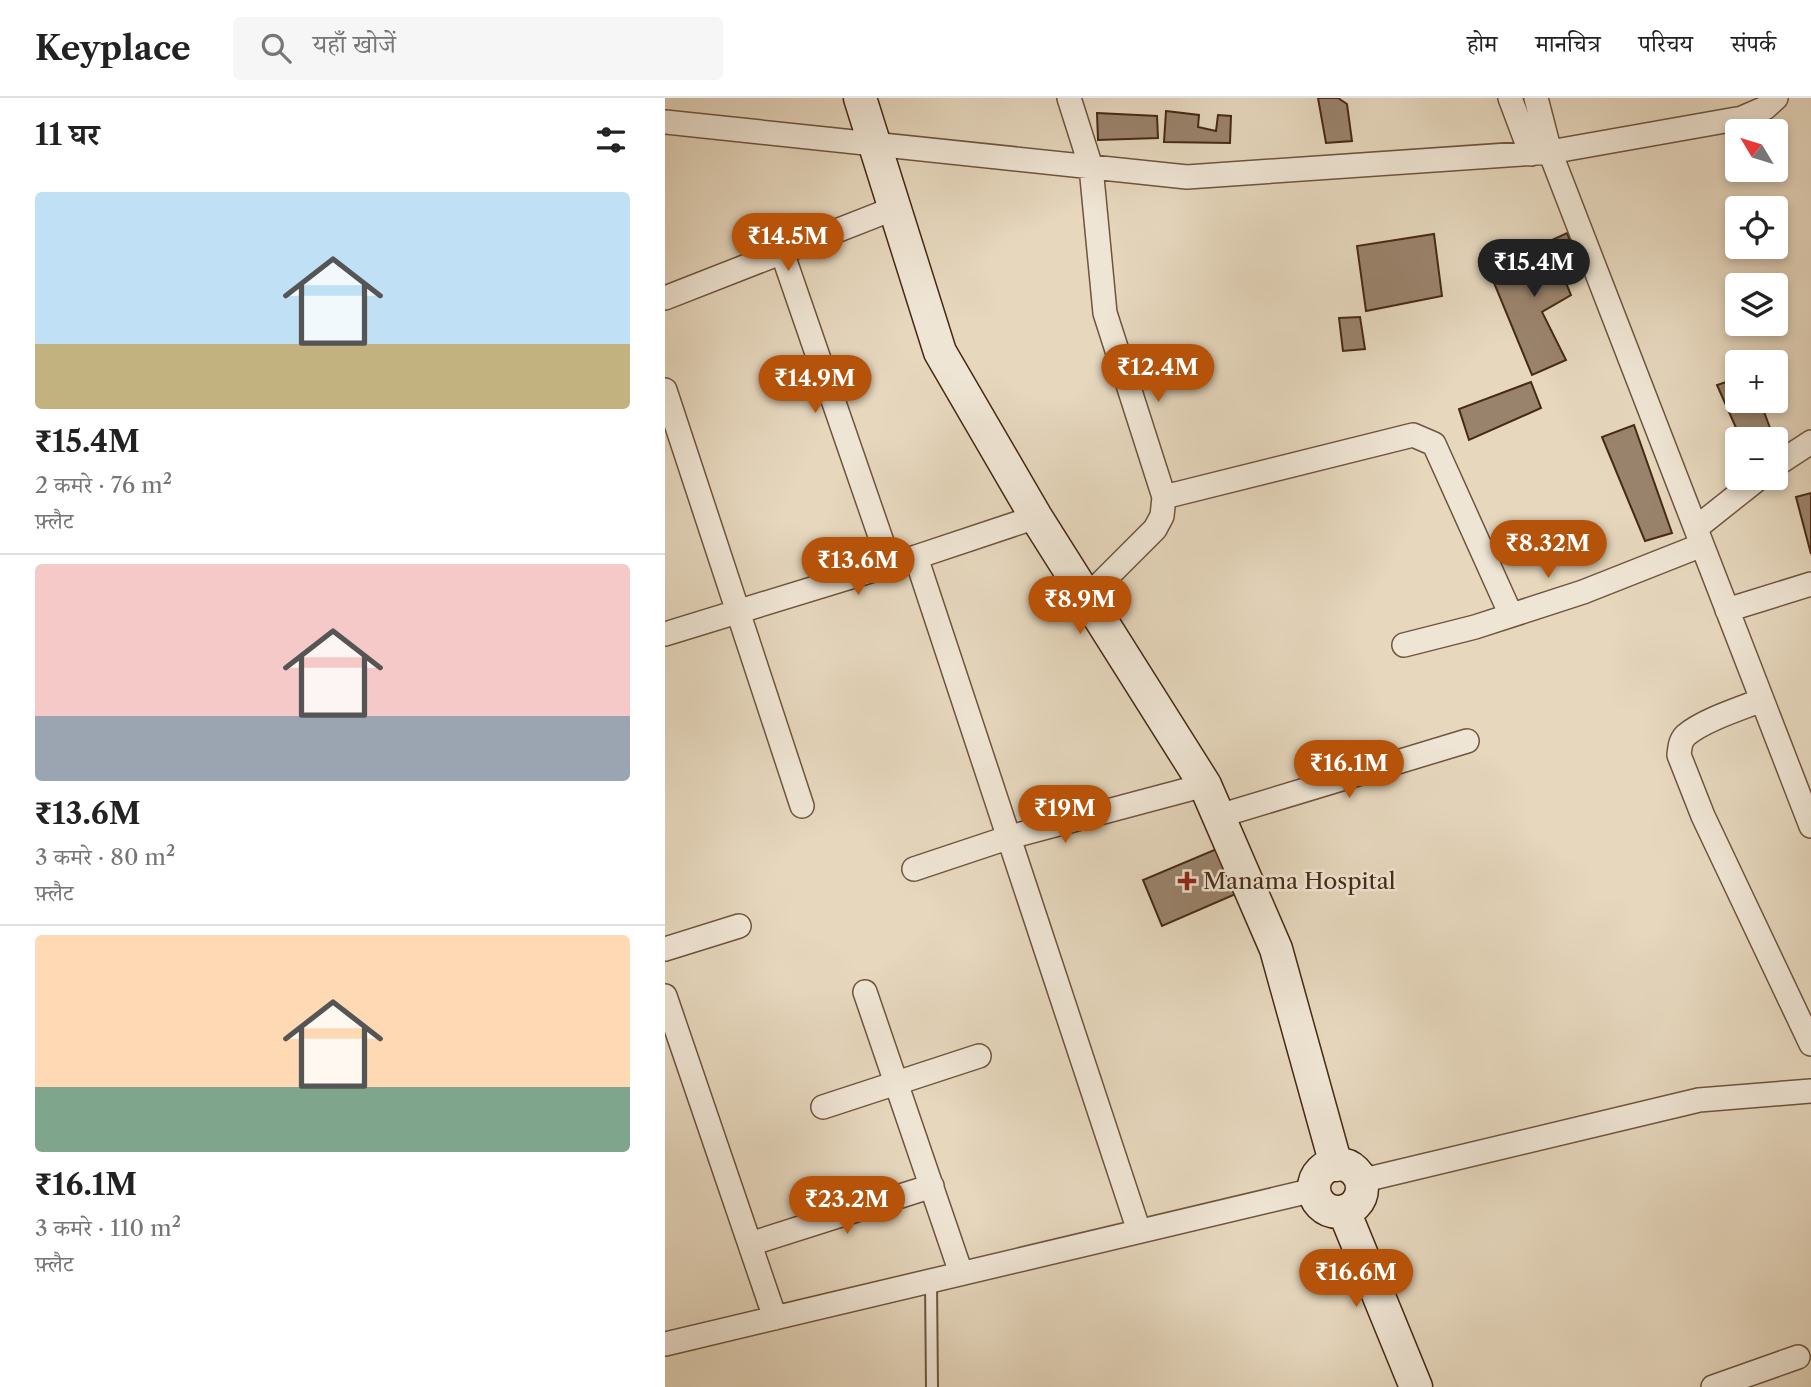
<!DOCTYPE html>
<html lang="hi">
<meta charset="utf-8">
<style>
:root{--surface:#fff;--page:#f6f6f6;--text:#222;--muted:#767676;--line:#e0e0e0;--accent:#b45309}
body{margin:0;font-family:"Libre Caslon Text","Noto Serif Devanagari",serif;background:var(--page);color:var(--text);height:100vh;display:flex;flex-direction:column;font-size:26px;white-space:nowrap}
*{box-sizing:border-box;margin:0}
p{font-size:23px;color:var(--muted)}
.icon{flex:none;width:38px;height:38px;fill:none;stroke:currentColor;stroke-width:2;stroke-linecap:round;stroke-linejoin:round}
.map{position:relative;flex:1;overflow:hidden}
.panel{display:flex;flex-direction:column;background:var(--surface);width:665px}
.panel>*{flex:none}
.needle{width:46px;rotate:308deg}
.buttons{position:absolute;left:1060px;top:21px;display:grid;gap:14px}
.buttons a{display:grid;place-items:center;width:63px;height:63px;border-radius:7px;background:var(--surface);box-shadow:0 4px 10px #0003;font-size:35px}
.price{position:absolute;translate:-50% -60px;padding:0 16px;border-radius:24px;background:var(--accent);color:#fff;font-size:23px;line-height:46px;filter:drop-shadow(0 2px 4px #0008)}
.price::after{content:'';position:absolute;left:50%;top:42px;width:21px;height:16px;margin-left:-10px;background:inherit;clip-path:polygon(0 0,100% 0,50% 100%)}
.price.selected{background:#222;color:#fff}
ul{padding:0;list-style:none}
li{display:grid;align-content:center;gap:14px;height:371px;padding:0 35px}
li+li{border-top:2px solid var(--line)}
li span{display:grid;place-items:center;height:217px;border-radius:7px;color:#555}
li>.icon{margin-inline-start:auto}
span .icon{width:126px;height:126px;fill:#fffc;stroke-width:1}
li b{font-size:30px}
h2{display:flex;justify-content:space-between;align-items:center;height:84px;padding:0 35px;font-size:30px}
header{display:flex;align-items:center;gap:42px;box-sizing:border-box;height:98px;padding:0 35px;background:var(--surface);border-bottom:2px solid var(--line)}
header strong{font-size:33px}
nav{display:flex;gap:38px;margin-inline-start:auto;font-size:24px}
.search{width:490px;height:63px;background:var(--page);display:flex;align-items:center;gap:18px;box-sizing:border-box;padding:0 24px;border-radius:7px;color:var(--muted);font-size:26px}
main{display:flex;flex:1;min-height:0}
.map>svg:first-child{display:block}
</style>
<header>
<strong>Keyplace</strong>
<div class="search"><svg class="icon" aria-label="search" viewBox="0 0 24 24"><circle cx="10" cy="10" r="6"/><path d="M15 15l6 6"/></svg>यहाँ खोजें</div>
<nav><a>होम</a><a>मानचित्र</a><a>परिचय</a><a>संपर्क</a></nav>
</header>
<main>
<section class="panel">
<h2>11 घर<svg class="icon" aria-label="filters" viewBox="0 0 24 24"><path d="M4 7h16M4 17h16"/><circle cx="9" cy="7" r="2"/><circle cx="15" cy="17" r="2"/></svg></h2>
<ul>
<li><span style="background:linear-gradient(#bfe0f5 70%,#c2b280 0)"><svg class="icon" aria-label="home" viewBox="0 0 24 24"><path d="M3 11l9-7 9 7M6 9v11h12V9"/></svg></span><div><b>₹15.4M</b><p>2 कमरे · 76 m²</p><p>फ़्लैट</p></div></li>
<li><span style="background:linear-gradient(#f6c9c9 70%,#9aa5b1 0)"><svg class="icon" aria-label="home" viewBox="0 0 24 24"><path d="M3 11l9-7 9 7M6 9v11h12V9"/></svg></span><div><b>₹13.6M</b><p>3 कमरे · 80 m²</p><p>फ़्लैट</p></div></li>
<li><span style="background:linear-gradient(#ffd9b3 70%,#7fa58c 0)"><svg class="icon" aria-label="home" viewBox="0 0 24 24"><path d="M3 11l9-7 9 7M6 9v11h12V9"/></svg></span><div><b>₹16.1M</b><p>3 कमरे · 110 m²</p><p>फ़्लैट</p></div></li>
</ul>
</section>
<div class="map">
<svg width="1146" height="1289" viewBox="0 0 1146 1289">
<rect width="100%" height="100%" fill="#e6d7bd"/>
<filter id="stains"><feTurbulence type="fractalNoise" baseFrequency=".00286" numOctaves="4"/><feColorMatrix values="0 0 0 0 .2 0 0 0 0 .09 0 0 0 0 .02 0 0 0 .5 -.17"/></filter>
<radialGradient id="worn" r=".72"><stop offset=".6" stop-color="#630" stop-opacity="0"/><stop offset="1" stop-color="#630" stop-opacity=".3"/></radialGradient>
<path fill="#9a836c" stroke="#472914" stroke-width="2" d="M 653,0 L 673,0 L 682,6 L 687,43 L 661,45 Z
M 501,13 L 534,17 L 533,29 L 551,33 L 553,17 L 566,18 L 565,45 L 499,44 Z
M 432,15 L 492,18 L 493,40 L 433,42 Z
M 902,135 L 915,168 L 899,180 L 906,197 L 877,214 L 901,262 L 867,277 L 820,163 L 855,150 L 871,189 L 889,181 L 876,147 Z
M 769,136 L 777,198 L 701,213 L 692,148 Z
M 695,219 L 700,251 L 678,253 L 674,220 Z
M 1073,280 L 1073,303 L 1095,303 L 1105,330 L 1082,341 L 1076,341 L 1052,287 Z
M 866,284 L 876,310 L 804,342 L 794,311 Z
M 969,327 L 1007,435 L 980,443 L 937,339 Z
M 1146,395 L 1146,456 L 1131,399 Z
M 554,750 L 573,795 L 497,828 L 478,782 Z"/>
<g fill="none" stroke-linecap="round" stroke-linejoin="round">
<g stroke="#6f543e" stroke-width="14">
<path id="lane" d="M 266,1183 L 267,1289"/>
</g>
<g stroke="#6f543e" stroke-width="26">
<path id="street" d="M 404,0 L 426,69 L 440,215 L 499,399 L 497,418 L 490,431 L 422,499
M 845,0 L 866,56
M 871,0 L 885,54 L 1146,728
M 0,24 L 522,79 L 885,54 L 1077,20 L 1100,10 L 1111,0
M 117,154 L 225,467
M 0,200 L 230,110
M 0,292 L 137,708
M 1111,367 L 1146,344
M 499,399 L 748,337 L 769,346 L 846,517
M 1031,430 L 1094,380
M 251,459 L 474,1133
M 1062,512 L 1146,486
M 0,536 L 251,459 L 371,419
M 739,547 L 810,529 L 918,494 L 1037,447
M 1097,602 C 1074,611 1039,622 1021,637 C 1015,643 1015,649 1014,657 L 1038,718 L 1146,946
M 554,718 L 802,643
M 249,771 L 345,739 L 540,687
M 0,851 L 74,828
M 200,894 L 296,1175
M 0,898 L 110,1220
M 158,1009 L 314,958
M 695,1083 L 1034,1002 L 1146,993
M 85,1146 L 267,1088
M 0,1246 L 649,1092
M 1048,1289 L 1133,1259"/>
</g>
<g stroke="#472914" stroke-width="35">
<path id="secondary" d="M 195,0 L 275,254 L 371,419 L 540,687 L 611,851 L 671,1067
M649 1090a24 24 0 1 1 48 0a24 24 0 1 1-48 0Z
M 679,1113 L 751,1289"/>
</g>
<use href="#lane" stroke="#efe5d4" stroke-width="10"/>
<use href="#street" stroke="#efe5d4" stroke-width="23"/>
<use href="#secondary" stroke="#efe5d4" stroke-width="32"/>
</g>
<path fill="#8f2418" stroke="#efe5d4" stroke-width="2.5" d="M518.5 772.5h7v7h7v7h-7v7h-7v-7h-7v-7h7z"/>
<g text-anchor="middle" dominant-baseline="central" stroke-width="5" stroke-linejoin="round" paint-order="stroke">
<g font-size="23" fill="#472914" stroke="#efe5d4" text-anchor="start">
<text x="538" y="783">Manama Hospital</text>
</g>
</g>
<rect width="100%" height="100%" filter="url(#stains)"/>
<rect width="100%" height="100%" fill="url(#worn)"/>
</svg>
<div class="buttons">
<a><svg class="needle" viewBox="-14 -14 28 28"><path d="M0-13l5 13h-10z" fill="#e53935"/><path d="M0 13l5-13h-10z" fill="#767676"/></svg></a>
<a><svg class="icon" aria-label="locate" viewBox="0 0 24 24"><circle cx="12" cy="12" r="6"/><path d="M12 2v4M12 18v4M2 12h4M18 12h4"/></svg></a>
<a><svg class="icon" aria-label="layers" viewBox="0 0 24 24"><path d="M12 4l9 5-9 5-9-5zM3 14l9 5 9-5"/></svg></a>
<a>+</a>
<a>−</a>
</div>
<b class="price" style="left:123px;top:175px">₹14.5M</b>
<b class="price selected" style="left:869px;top:201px">₹15.4M</b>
<b class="price" style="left:493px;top:306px">₹12.4M</b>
<b class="price" style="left:150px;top:317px">₹14.9M</b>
<b class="price" style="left:883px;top:482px">₹8.32M</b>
<b class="price" style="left:193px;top:499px">₹13.6M</b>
<b class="price" style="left:415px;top:538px">₹8.9M</b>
<b class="price" style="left:684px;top:702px">₹16.1M</b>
<b class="price" style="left:400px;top:747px">₹19M</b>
<b class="price" style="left:182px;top:1138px">₹23.2M</b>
<b class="price" style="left:691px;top:1211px">₹16.6M</b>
</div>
</main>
